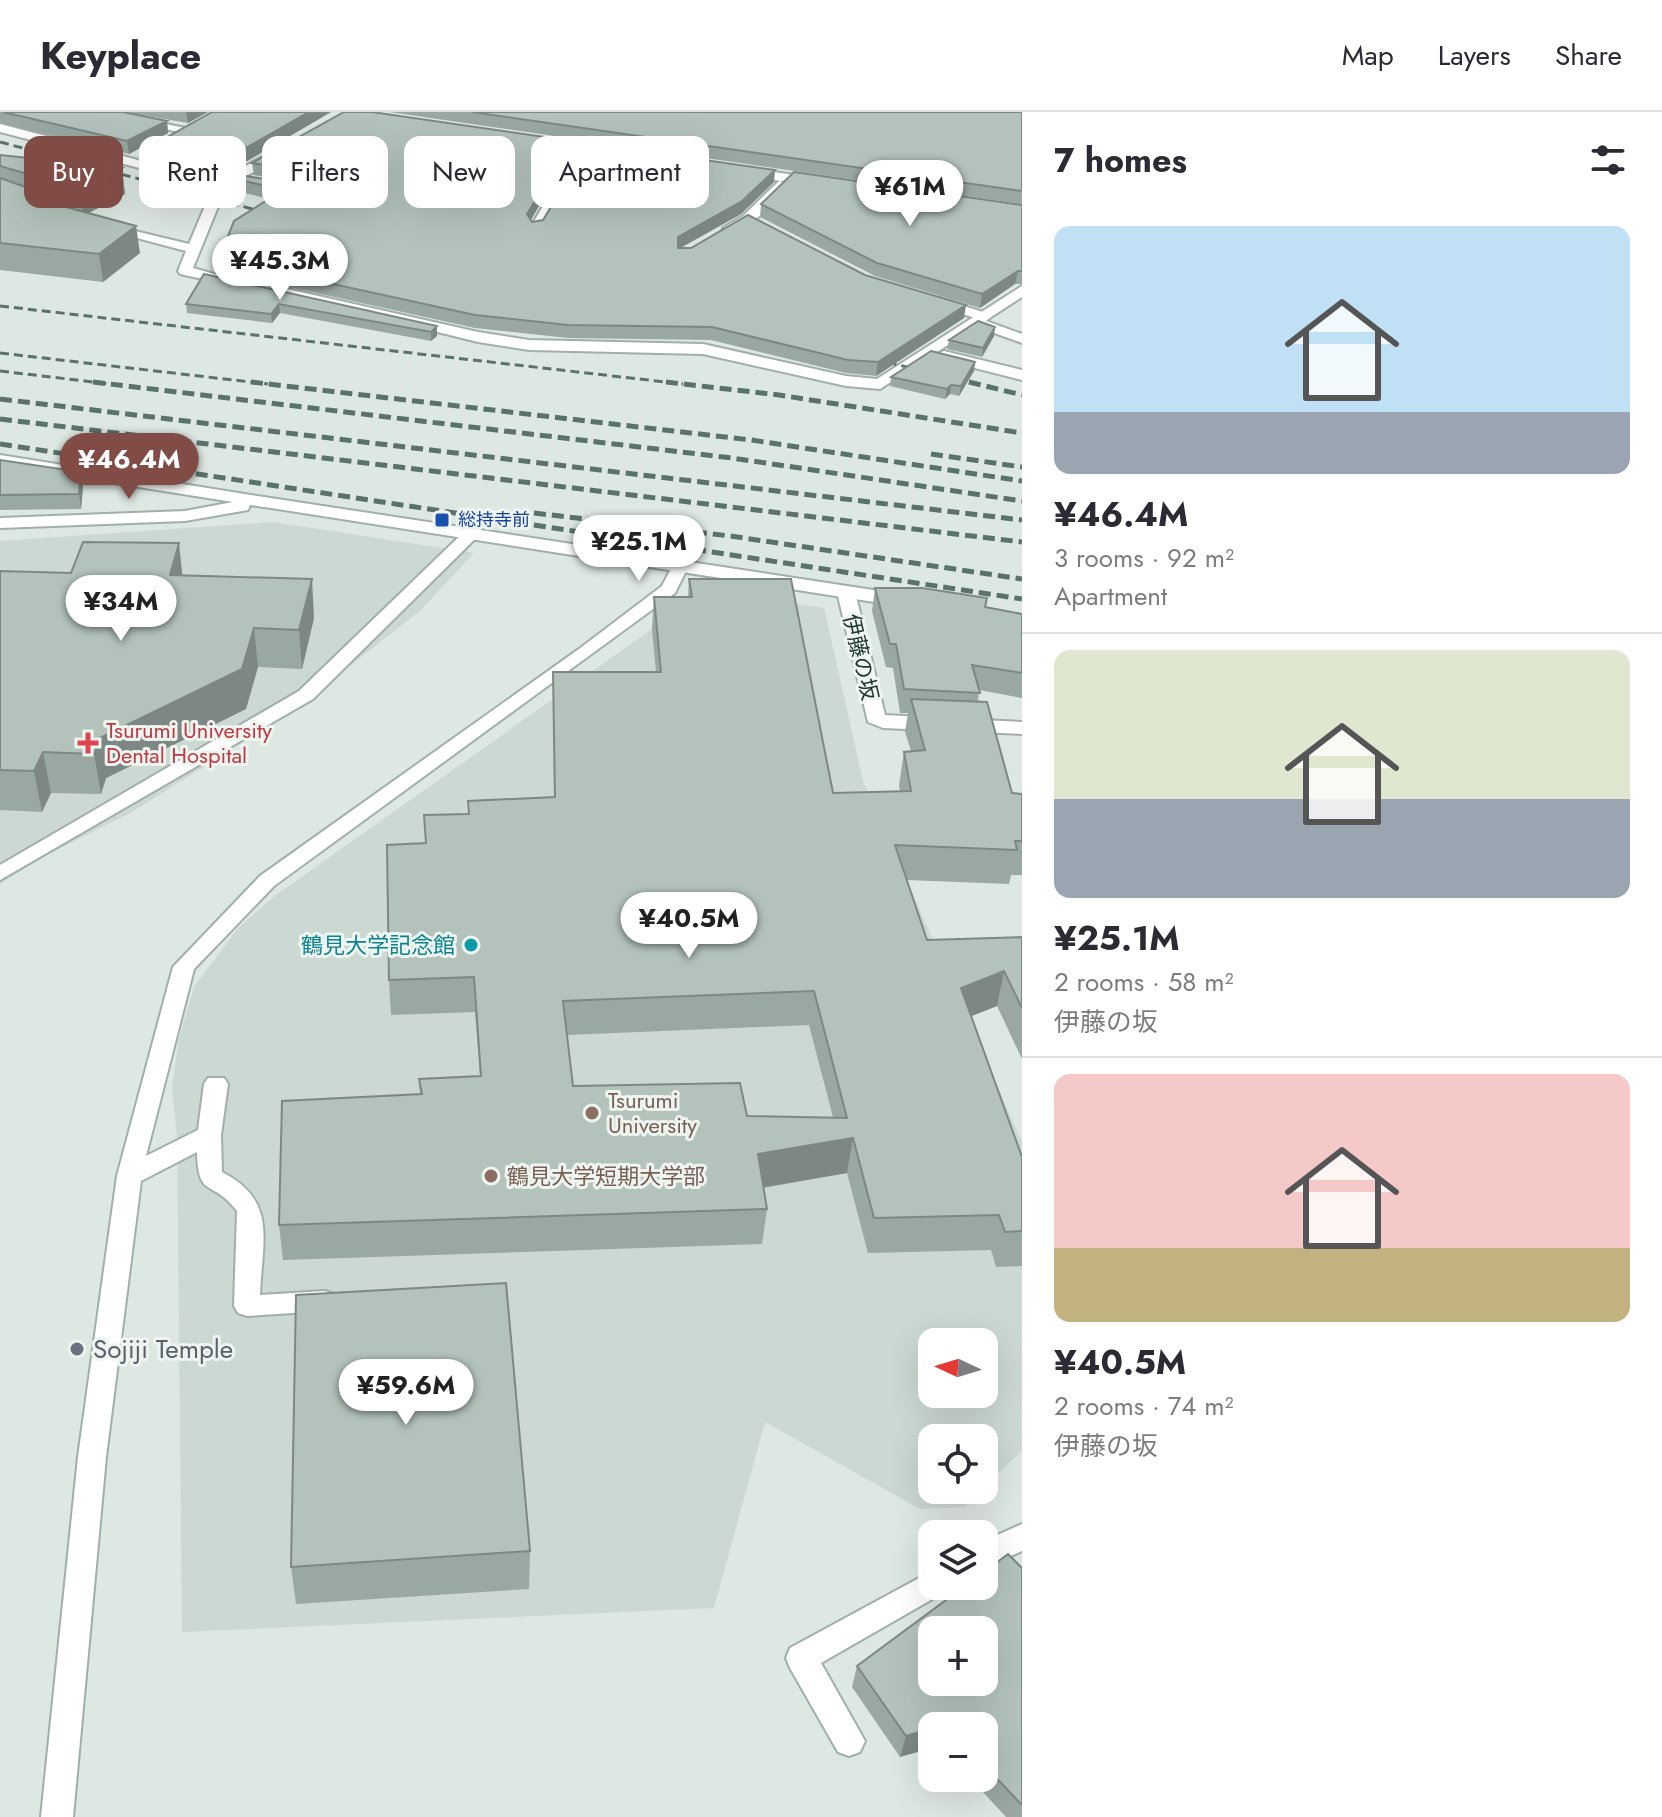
<!DOCTYPE html>
<meta charset="utf-8">
<style>
:root{--surface:#fff;--page:#f2f2f3;--text:#2b2b33;--muted:#7c7c81;--line:#e1e1e2;--accent:#804c45}
body{margin:0;font-family:Jost,"Noto Sans JP",sans-serif;background:var(--page);color:var(--text);height:100vh;display:flex;flex-direction:column;font-size:30px;white-space:nowrap}
*{box-sizing:border-box;margin:0}
p{font-size:26px;color:var(--muted)}
.icon{flex:none;width:44px;height:44px;fill:none;stroke:currentColor;stroke-width:2;stroke-linecap:round;stroke-linejoin:round}
.map{position:relative;flex:1;overflow:hidden}
.panel{display:flex;flex-direction:column;background:var(--surface);width:640px}
.panel>*{flex:none}
.hud{position:absolute;left:24px;top:24px;width:760px;height:72px;display:flex;gap:16px}
.needle{width:52px;rotate:274deg}
.fabs{position:absolute;left:918px;top:1216px;display:grid;gap:16px}
.fabs a{display:grid;place-items:center;width:80px;height:80px;border-radius:16px;background:var(--surface);box-shadow:0 8px 32px #0002;font-size:40px}
.price{position:absolute;translate:-50% -68px;padding:0 18px;border-radius:28px;background:#fff;color:#222;font-size:26px;line-height:52px;filter:drop-shadow(0 2px 4px #0008)}
.price::after{content:'';position:absolute;left:50%;top:48px;width:24px;height:18px;margin-left:-12px;background:inherit;clip-path:polygon(0 0,100% 0,50% 100%)}
.price.current{background:var(--accent);color:#fff}
ul{padding:0;list-style:none}
li{display:grid;align-content:center;gap:16px;height:424px;padding:0 32px}
li+li{border-top:2px solid var(--line)}
li span{display:grid;place-items:center;height:248px;border-radius:16px;color:#555}
li>.icon{margin-inline-start:auto}
span .icon{width:144px;height:144px;fill:#fffc;stroke-width:1}
li b{font-size:34px}
h2{display:flex;justify-content:space-between;align-items:center;height:96px;padding:0 32px;font-size:34px}
.pill{padding:0 28px;border-radius:16px;background:var(--surface);box-shadow:0 8px 32px #0002;font-size:28px;line-height:72px}
.pill.current{background:var(--accent);color:#fff}
header{display:flex;align-items:center;gap:48px;box-sizing:border-box;height:112px;padding:0 40px;background:var(--surface);border-bottom:2px solid var(--line)}
header strong{font-size:38px}
nav{display:flex;gap:44px;margin-inline-start:auto;font-size:28px}
main{display:flex;flex:1;min-height:0}
.map>svg:first-child{display:block}
</style>
<header>
<strong>Keyplace</strong>
<nav><a>Map</a><a>Layers</a><a>Share</a></nav>
</header>
<main>
<div class="map">
<svg width="1022" height="1705" viewBox="0 0 1022 1705">
<rect width="100%" height="100%" fill="#dee8e3"/>
<path fill="#ccd8d2" fill-rule="evenodd" d="M 273,410 L 474,441 L 420,499 L 289,601 L 132,700 L 43,745 L 0,772 L 0,429 Z
M 707,478 L 824,496 L 863,669 L 1022,1030 L 1022,1339 L 984,1374 L 984,1326 L 932,1326 L 932,1378 L 980,1378 L 965,1395 L 920,1397 L 765,1310 L 714,1496 L 182,1520 L 177,1026 L 172,975 L 179,926 L 194,875 L 238,816 L 276,783 ZM 932,1230 L 984,1230 L 984,1282 L 932,1282 Z"/>
<g fill="none" stroke-linecap="round" stroke-linejoin="round">
<g stroke="#a1afa9" stroke-width="4">
<path id="service" d="M 590,37 L 600,39 L 575,60 L 540,119 L 532,119 L 530,116 L 566,55 Z
M 779,69 L 789,72 C 775,89 746,124 723,122 L 723,116 L 743,104 Z
M 939,186 L 989,202 L 991,205 L 986,209 L 1022,222 L 1022,231 L 972,213 L 970,210 L 975,206 L 934,193 L 934,187 Z
M 472,416 L 478,418 L 478,424 L 313,587 L 0,768 L 0,753 L 299,579 L 466,418 Z
M 680,450 L 688,455 L 675,481 L 274,774 L 194,857 L 146,1044 L 198,1018 L 204,972 L 208,966 L 224,966 L 228,972 L 221,1023 L 222,1060 C 278,1089 262,1128 260,1183 L 325,1179 L 334,1182 L 338,1189 L 334,1196 L 325,1199 L 247,1204 L 238,1201 L 234,1194 L 237,1099 C 212,1066 198,1088 197,1040 L 141,1069 L 106,1345 L 73,1705 L 41,1705 L 78,1345 L 117,1064 L 173,855 L 260,764 L 579,537 L 662,474 L 674,451 Z
M 1022,1412 L 1022,1439 L 984,1456 L 984,1429 Z
M 932,1459 L 932,1474 L 946,1474 L 943,1481 L 821,1551 L 865,1629 L 860,1640 L 849,1644 L 838,1640 L 790,1556 L 786,1546 L 790,1536 Z"/>
</g>
<g stroke="#a1afa9" stroke-width="4">
<path id="pedestrian" d="M 944,239 L 1022,258 L 1022,268 L 939,247 L 939,241 Z"/>
</g>
<g stroke="#a1afa9" stroke-width="4">
<path id="minor" d="M 82,0 L 108,0 L 195,18 L 189,22 Z
M 0,12 L 218,69 L 275,38 L 283,38 L 283,44 L 226,75 L 193,156 L 242,170 L 235,174 L 180,162 L 178,159 L 186,139 L 99,116 L 106,112 L 189,132 L 213,75 L 0,20 Z
M 549,28 L 623,39 L 629,43 L 623,47 L 545,35 L 545,29 Z
M 743,56 L 818,66 L 825,70 L 818,74 L 738,63 L 738,57 Z
M 1022,174 L 1022,185 L 880,277 L 846,274 L 703,242 L 529,238 L 478,230 L 276,180 L 283,176 L 478,220 L 529,228 L 703,232 L 846,264 L 877,267 Z
M 0,343 L 264,385 L 273,390 L 264,395 L 250,393 L 248,398 L 185,409 L 0,416 L 0,406 L 185,399 L 233,390 L 0,353 Z
M 846,474 L 855,480 L 885,603 L 1022,610 L 1022,622 L 883,616 L 868,610 L 837,480 Z"/>
</g>
<g stroke="#a1afa9" stroke-width="4">
<path id="tertiary" d="M 264,385 L 906,483 L 915,489 L 906,495 L 258,394 L 258,386 Z"/>
</g>
<use href="#service" fill="#fff" fill-rule="evenodd"/>
<use href="#pedestrian" fill="#fff" fill-rule="evenodd"/>
<use href="#minor" fill="#fff" fill-rule="evenodd"/>
<use href="#tertiary" fill="#fff" fill-rule="evenodd"/>
<path stroke="#5a736a" stroke-width="3" stroke-dasharray="9 5" stroke-linecap="butt" d="M 0,30 L 275,103
M 0,194 L 683,272
M 0,241 L 268,272
M 874,247 L 977,272
M 0,259 L 110,272"/>
<path stroke="#5a736a" stroke-width="5" stroke-dasharray="12 6" stroke-linecap="butt" d="M 93,270 L 732,346 L 1022,389
M 251,270 L 751,328 L 1022,369
M 666,270 L 779,283 L 1022,321
M 969,270 L 1022,283
M 0,287 L 1022,408
M 0,307 L 1022,430
M 0,332 L 1022,487
M 931,342 L 1022,355
M 534,401 L 730,424 L 1022,467"/>
</g>
<path fill="#9aa8a2" fill-rule="evenodd" d="M 0,0 L 123,0 L 167,9 L 168,21 L 129,42 L 0,11 Z
M 125,0 L 208,0 L 188,11 Z
M 212,0 L 331,0 L 218,66 L 150,48 L 148,36 Z
M 389,0 L 1022,0 L 1022,92 Z
M 579,41 L 563,53 L 531,108 L 532,110 L 774,70 L 741,102 L 681,136 L 865,163 L 964,206 L 876,264 L 846,261 L 711,228 L 568,226 L 475,216 L 221,160 L 219,147 L 269,87 L 228,77 L 227,65 L 365,84 L 367,83 L 254,63 L 252,51 Z
M 0,43 L 122,56 L 125,82 L 88,101 L 140,141 L 103,170 L 0,158 Z
M 761,92 L 1022,93 L 1022,172 L 1015,172 L 980,196 L 875,164 L 760,105 Z
M 204,162 L 437,214 L 437,224 L 431,229 L 280,201 L 272,211 L 187,201 L 186,192 Z
M 994,224 L 982,245 L 947,237 L 949,228 Z
M 975,250 L 974,259 L 959,284 L 950,282 L 945,287 L 890,274 L 891,265 Z
M 0,348 L 83,375 L 81,397 L 0,398 Z
M 0,459 L 183,464 L 314,506 L 302,557 L 258,555 L 246,597 L 106,666 L 101,682 L 51,681 L 42,700 L 0,698 Z
M 689,467 L 833,681 L 900,679 L 899,673 L 904,640 L 911,639 L 905,620 L 908,601 L 900,601 L 893,556 L 886,555 L 872,499 L 875,476 L 1022,502 L 1022,586 L 979,578 L 978,590 L 1012,681 L 1022,682 L 1022,763 L 1011,763 L 1009,772 L 907,768 L 927,828 L 1022,825 L 1022,947 L 997,894 L 971,904 L 1022,1045 L 1022,1154 L 996,1155 L 991,1138 L 868,1141 L 847,1061 L 763,1076 L 767,1097 L 762,1132 L 283,1148 L 279,1113 L 420,982 L 419,967 L 480,964 L 475,900 L 391,903 L 389,868 L 425,731 L 469,702 L 468,689 L 554,685 L 553,560 L 656,560 L 652,517 L 654,485 L 688,485 ZM 809,913 L 833,1005 L 747,1004 L 573,974 L 567,923 Z
M 530,1439 L 529,1477 L 296,1492 L 291,1455 Z
M 1022,1456 L 1022,1705 L 1006,1705 L 970,1666 L 984,1666 L 984,1614 L 932,1614 L 900,1645 L 852,1575 L 857,1554 Z"/>
<path fill="#7d8884" d="M 186,0 L 208,0 L 188,11 Z
M 309,0 L 331,0 L 218,66 L 216,53 Z
M 167,9 L 168,21 L 129,42 L 127,29 Z
M 579,30 L 579,41 L 563,53 L 527,114 L 527,102 L 564,42 Z
M 122,56 L 125,82 L 83,104 L 79,77 Z
M 775,58 L 774,70 L 741,102 L 678,137 L 678,125 Z
M 136,114 L 140,141 L 103,170 L 99,142 Z
M 1018,159 L 1015,172 L 980,196 L 982,182 Z
M 279,192 L 280,201 L 272,211 L 271,202 Z
M 966,193 L 964,206 L 876,264 L 878,250 Z
M 437,214 L 437,224 L 431,229 L 431,220 Z
M 995,215 L 994,224 L 982,245 L 983,236 Z
M 975,250 L 974,259 L 959,284 L 961,274 Z
M 951,273 L 950,282 L 945,287 L 947,277 Z
M 81,360 L 83,375 L 81,397 L 79,382 Z
M 179,431 L 183,469 L 170,463 Z
M 312,467 L 314,506 L 302,557 L 299,518 Z
M 254,516 L 258,555 L 246,597 L 106,666 L 101,682 L 94,642 L 100,626 Z
M 43,640 L 51,681 L 42,700 L 34,659 Z
M 1004,859 L 997,894 L 954,911 L 961,876 Z
M 853,1026 L 847,1061 L 754,1077 L 758,1042 Z
M 932,1616 L 932,1636 L 900,1645 L 906,1624 Z"/>
<path fill="#b3c3bc" stroke="#7d8884" stroke-width="2" fill-rule="evenodd" d="M 3,0 L 123,0 L 167,9 L 127,29 Z
M 212,0 L 309,0 L 216,53 L 148,36 Z
M 344,0 L 372,0 L 579,30 L 564,42 L 527,102 L 532,110 L 543,108 L 578,50 L 599,33 L 775,58 L 742,89 L 678,125 L 678,136 L 691,136 L 748,103 L 865,163 L 966,193 L 878,250 L 848,248 L 712,215 L 568,213 L 475,203 L 219,147 L 234,109 L 283,78 L 227,65 L 234,62 L 365,84 L 373,79 L 374,76 L 366,70 L 252,51 Z
M 472,0 L 1022,0 L 1022,79 Z
M 0,43 L 122,56 L 79,77 L 0,54 Z
M 794,60 L 1022,93 L 1022,159 L 1018,159 L 982,182 L 877,151 L 761,92 Z
M 0,66 L 59,87 L 51,91 L 136,114 L 99,142 L 0,131 Z
M 204,162 L 437,214 L 431,220 L 279,192 L 271,202 L 186,192 Z
M 978,209 L 995,215 L 983,236 L 949,228 Z
M 931,239 L 975,250 L 961,274 L 951,273 L 947,277 L 891,265 Z
M 0,348 L 81,360 L 79,382 L 0,383 Z
M 83,430 L 179,431 L 170,463 L 312,467 L 299,518 L 254,516 L 242,557 L 100,626 L 94,642 L 43,640 L 34,659 L 0,658 L 0,459 L 71,461 Z
M 689,467 L 791,467 L 833,681 L 911,679 L 904,640 L 925,638 L 911,587 L 987,590 L 1012,681 L 1022,682 L 1022,729 L 1015,729 L 1017,738 L 895,733 L 927,828 L 1022,825 L 1022,896 L 1004,859 L 961,876 L 1022,1045 L 1022,1119 L 1005,1120 L 999,1103 L 874,1106 L 853,1026 L 758,1042 L 767,1097 L 279,1113 L 282,989 L 422,982 L 419,967 L 481,964 L 474,865 L 389,868 L 387,733 L 426,731 L 424,703 L 469,702 L 468,689 L 555,685 L 553,560 L 661,560 L 654,485 L 692,485 ZM 814,879 L 847,1006 L 747,1004 L 740,971 L 573,974 L 563,889 Z
M 875,476 L 922,476 L 987,486 L 985,495 L 1022,502 L 1022,561 L 972,553 L 980,581 L 904,577 L 896,532 L 890,532 Z
M 506,1171 L 530,1439 L 291,1455 L 296,1183 Z
M 1008,1442 L 1022,1456 L 1022,1693 L 984,1653 L 984,1614 L 947,1614 L 945,1612 L 932,1614 L 932,1616 L 906,1624 L 857,1554 L 965,1474 L 984,1474 L 984,1460 ZM 932,1518 L 984,1518 L 984,1570 L 932,1570 Z"/>
<rect fill="#1a4fb4" stroke="#eef5f1" stroke-width="3" x="434" y="400" width="16" height="16" rx="4"/>
<path fill="#e0444e" stroke="#eef5f1" stroke-width="3" d="M84 619h8v8h8v8h-8v8h-8v-8h-8v-8h8z"/>
<circle fill="#0f9aa8" stroke="#eef5f1" stroke-width="3" cx="471" cy="833" r="8"/>
<g fill="#8d6e63" stroke="#eef5f1" stroke-width="3">
<circle cx="592" cy="1001" r="8"/>
<circle cx="491" cy="1064" r="8"/>
</g>
<circle fill="#6b7280" stroke="#eef5f1" stroke-width="3" cx="77" cy="1237" r="8"/>
<g text-anchor="middle" dominant-baseline="central" stroke-width="6" stroke-linejoin="round" paint-order="stroke">
<g font-size="18" fill="#164399" stroke="#eef5f1" text-anchor="start">
<text x="458" y="408">総持寺前</text>
</g>
<g font-size="22" fill="#20372f" stroke="#eef5f1">
<text transform="translate(861 545) rotate(77)">伊藤の坂</text>
</g>
<g font-size="22" fill="#be3a42" stroke="#eef5f1" text-anchor="start">
<text x="106" y="618">Tsurumi University<tspan x="106" dy="25">Dental Hospital</tspan></text>
</g>
<g font-size="22" fill="#0d838f" stroke="#eef5f1" text-anchor="end">
<text x="455" y="833">鶴見大学記念館</text>
</g>
<g font-size="22" fill="#785e54" stroke="#eef5f1" text-anchor="start">
<text x="608" y="988">Tsurumi<tspan x="608" dy="25">University</tspan></text>
<text x="507" y="1064">鶴見大学短期大学部</text>
</g>
<g font-size="26" fill="#5b616d" stroke="#eef5f1" text-anchor="start">
<text x="93" y="1237">Sojiji Temple</text>
</g>
</g>
</svg>
<div class="fabs">
<a><svg class="needle" viewBox="-14 -14 28 28"><path d="M0-13l5 13h-10z" fill="#e53935"/><path d="M0 13l5-13h-10z" fill="#7c7c81"/></svg></a>
<a><svg class="icon" aria-label="locate" viewBox="0 0 24 24"><circle cx="12" cy="12" r="6"/><path d="M12 2v4M12 18v4M2 12h4M18 12h4"/></svg></a>
<a><svg class="icon" aria-label="layers" viewBox="0 0 24 24"><path d="M12 4l9 5-9 5-9-5zM3 14l9 5 9-5"/></svg></a>
<a>+</a>
<a>−</a>
</div>
<b class="price" style="left:910px;top:116px">¥61M</b>
<b class="price" style="left:280px;top:190px">¥45.3M</b>
<b class="price current" style="left:129px;top:389px">¥46.4M</b>
<b class="price" style="left:639px;top:471px">¥25.1M</b>
<b class="price" style="left:121px;top:531px">¥34M</b>
<b class="price" style="left:689px;top:848px">¥40.5M</b>
<b class="price" style="left:406px;top:1315px">¥59.6M</b>
<div class="hud">
<a class="pill current">Buy</a>
<a class="pill">Rent</a>
<a class="pill">Filters</a>
<a class="pill">New</a>
<a class="pill">Apartment</a>
</div>
</div>
<section class="panel">
<h2>7 homes<svg class="icon" aria-label="filters" viewBox="0 0 24 24"><path d="M4 7h16M4 17h16"/><circle cx="9" cy="7" r="2"/><circle cx="15" cy="17" r="2"/></svg></h2>
<ul>
<li><span style="background:linear-gradient(#bfe0f5 75%,#9aa5b1 0)"><svg class="icon" aria-label="home" viewBox="0 0 24 24"><path d="M3 11l9-7 9 7M6 9v11h12V9"/></svg></span><div><b>¥46.4M</b><p>3 rooms · 92 m²</p><p>Apartment</p></div></li>
<li><span style="background:linear-gradient(#dfe7d0 60%,#9aa5b1 0)"><svg class="icon" aria-label="home" viewBox="0 0 24 24"><path d="M3 11l9-7 9 7M6 9v11h12V9"/></svg></span><div><b>¥25.1M</b><p>2 rooms · 58 m²</p><p>伊藤の坂</p></div></li>
<li><span style="background:linear-gradient(#f6c9c9 70%,#c2b280 0)"><svg class="icon" aria-label="home" viewBox="0 0 24 24"><path d="M3 11l9-7 9 7M6 9v11h12V9"/></svg></span><div><b>¥40.5M</b><p>2 rooms · 74 m²</p><p>伊藤の坂</p></div></li>
</ul>
</section>
</main>
